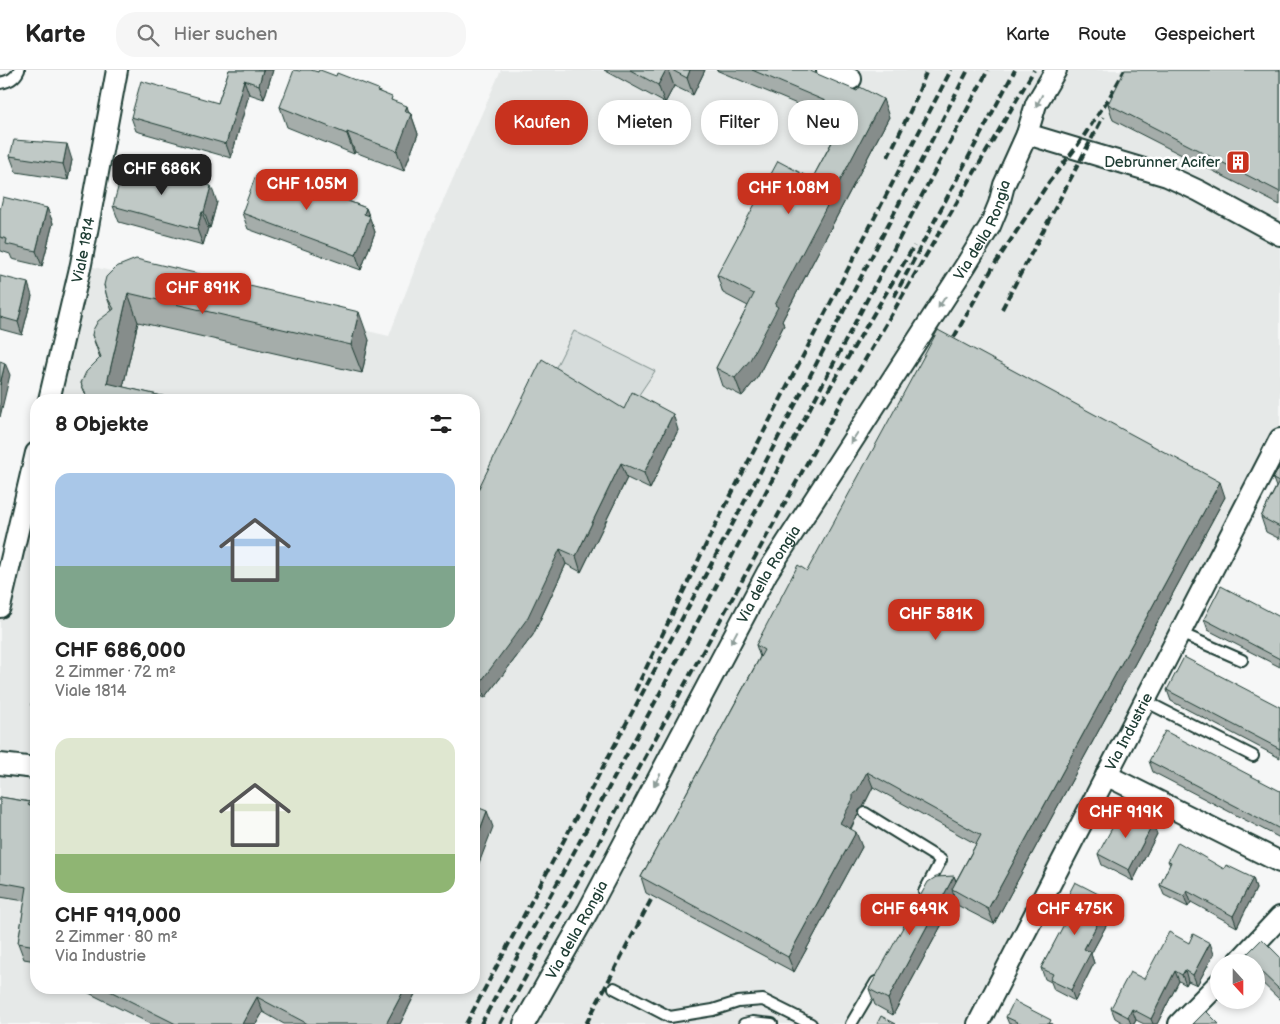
<!DOCTYPE html>
<html lang="de">
<meta charset="utf-8">
<style>
:root{--surface:#fff;--page:#f6f6f6;--text:#222;--muted:#767676;--line:#e0e0e0;--accent:#c8321e}
body{margin:0;font-family:"Balsamiq Sans",sans-serif;background:var(--page);color:var(--text);height:100vh;display:flex;flex-direction:column;font-size:19px;white-space:nowrap}
*{box-sizing:border-box;margin:0}
p{font-size:16px;color:var(--muted)}
.icon{flex:none;width:28px;height:28px;fill:none;stroke:currentColor;stroke-width:2;stroke-linecap:round;stroke-linejoin:round}
.map{position:relative;flex:1;overflow:hidden}
.side{position:absolute;left:30px;top:324px;width:450px;height:600px;display:flex;flex-direction:column;background:var(--surface);border-radius:20px;box-shadow:0 2px 8px #0003}
.side>*{flex:none}
.banner{position:absolute;left:495px;top:30px;width:475px;height:45px;display:flex;gap:10px}
.needle{width:32px;rotate:159deg}
.tools{position:absolute;left:1210px;top:884px;display:grid;gap:10px}
.tools a{display:grid;place-items:center;width:55px;height:55px;border-radius:50%;background:var(--surface);box-shadow:0 2px 8px #0003;font-size:25px}
.price{position:absolute;translate:-50% -42px;padding:0 11px;border-radius:10px;background:var(--accent);color:#fff;font-size:16px;line-height:32px;filter:drop-shadow(0 1px 2px #0008)}
.price::after{content:'';position:absolute;left:50%;top:30px;width:15px;height:11px;margin-left:-8px;background:inherit;clip-path:polygon(0 0,100% 0,50% 100%)}
.price.current{background:#222;color:#fff}
ul{padding:0;list-style:none}
li{display:grid;align-content:center;gap:10px;height:265px;padding:0 25px}
li span{display:grid;place-items:center;height:155px;border-radius:15px;color:#555}
li>.icon{margin-inline-start:auto}
span .icon{width:90px;height:90px;fill:#fffc;stroke-width:1}
li b{font-size:21px}
h2{display:flex;justify-content:space-between;align-items:center;height:60px;padding:0 25px;font-size:21px}
.chip{padding:0 18px;border-radius:20px;background:var(--surface);box-shadow:0 2px 8px #0003;font-size:18px;line-height:45px}
.chip.current{background:var(--accent);color:#fff}
header{display:flex;align-items:center;gap:30px;box-sizing:border-box;height:70px;padding:0 25px;background:var(--surface);border-bottom:1px solid var(--line)}
header strong{font-size:24px}
nav{display:flex;gap:28px;margin-inline-start:auto;font-size:18px}
.search{width:350px;height:45px;background:var(--page);display:flex;align-items:center;gap:12px;box-sizing:border-box;padding:0 18px;border-radius:20px;color:var(--muted);font-size:19px}
.map>svg:first-child{display:block}
</style>
<header>
<strong>Karte</strong>
<div class="search"><svg class="icon" aria-label="search" viewBox="0 0 24 24"><circle cx="10" cy="10" r="6"/><path d="M15 15l6 6"/></svg>Hier suchen</div>
<nav><a>Karte</a><a>Route</a><a>Gespeichert</a></nav>
</header>
<div class="map">
<svg width="1280" height="954" viewBox="0 0 1280 954">
<rect width="100%" height="100%" fill="#f6f7f7"/>
<filter id="ink" filterUnits="userSpaceOnUse"><feTurbulence type="fractalNoise" baseFrequency=".02" numOctaves="2"/><feDisplacementMap in="SourceGraphic" scale="10" xChannelSelector="R" yChannelSelector="G"/><feConvolveMatrix kernelMatrix="1 2 1 2 8 2 1 2 1" color-interpolation-filters="sRGB"/></filter>
<g filter="url(#ink)">
<path fill="#e6e9e8" d="M 501,0 L 1280,0 L 1280,369 L 978,954 L 0,954 L 0,537 L 36,383 L 36,918 L 474,918 L 474,330 L 49,330 L 81,194 L 389,266 L 428,165 Z"/>
<path fill="#d6dcdb" stroke="#7a8c88" d="M 574,261 L 655,301 L 628,341 L 553,303 Z"/>
<g fill="none" stroke-linecap="round" stroke-linejoin="round">
<g stroke="#1f3d34" stroke-width="14">
<path id="lane" d="M 0,13 C 9,11 15,9 19,0
M 1180,563 L 1242,590
M 1145,631 L 1253,686
M 865,743 L 941,790 L 924,822
M 614,918 L 670,947 L 713,940 L 738,932 L 763,930 L 811,954
M 744,954 L 753,952 L 772,954
M 851,954 L 876,912"/>
</g>
<g stroke="#1f3d34" stroke-width="24">
<g id="street">
<path d="M 827,0 L 851,9"/>
<path d="M 1027,64 L 1167,106 L 1199,121 L 1280,165"/>
<path id="s1" d="M 49,330 L 81,194 L 117,0"/>
<path d="M 0,537 L 36,383"/>
<path d="M 0,694 L 36,698"/>
<path d="M 1106,705 L 1280,792"/>
<path d="M 1238,892 L 1280,847"/>
<path id="s2" d="M 524,954 L 588,841 L 767,503 L 966,195 L 990,156 L 999,134 L 1004,115 L 1027,64 L 1036,34 L 1056,0"/>
<path id="s3" d="M 978,954 L 1280,369"/>
<path d="M 1179,954 L 1219,913"/>
</g>
</g>
<use href="#lane" stroke="#fff" stroke-width="10"/>
<use href="#street" stroke="#fff" stroke-width="20"/>
<path stroke="#1f3d34" stroke-width="4" stroke-dasharray="8 4" stroke-linecap="butt" d="M 888,87 L 915,31 L 927,0
M 894,227 L 1015,0
M 1002,239 L 1103,47
M 948,278 L 993,197 L 1049,112 L 1075,79 L 1109,28 L 1125,0
M 822,331 L 914,176
M 635,621 L 715,456 L 951,0
M 466,954 L 764,395 L 968,0
M 481,954 L 660,623 L 988,0
M 500,954 L 691,603 L 844,326 L 1034,0
M 586,954 L 653,826"/>
</g>
<path fill="#a5adaa" stroke="#1f3d34" d="M 229,0 L 273,0 L 264,29 L 249,24 L 231,88 L 136,61 L 131,47 L 218,33 Z
M 604,0 L 705,0 L 693,25 L 674,16 L 665,33 Z
M 716,0 L 808,0 L 889,47 L 782,251 L 784,255 L 757,308 L 742,326 L 722,316 L 716,298 L 748,236 L 723,223 L 717,205 L 812,109 L 842,53 Z
M 1280,0 L 1280,135 L 1113,50 L 1108,34 Z
M 300,1 L 318,2 L 380,22 L 393,31 L 411,44 L 418,64 L 404,101 L 355,82 L 354,84 L 287,57 L 280,37 Z
M 10,86 L 72,90 L 68,110 L 16,102 Z
M 263,107 L 295,112 L 336,122 L 338,127 L 366,138 L 375,162 L 361,200 L 248,159 L 242,143 Z
M 217,132 L 210,158 L 208,158 L 203,175 L 119,152 L 113,136 Z
M 47,138 L 53,153 L 42,196 L 12,189 L 10,184 L 1,181 L 0,179 L 0,140 Z
M 0,206 L 32,226 L 22,265 L 0,259 Z
M 104,215 L 369,270 L 362,303 L 138,252 L 123,317 L 179,330 L 88,330 L 81,313 L 100,288 L 92,265 L 112,241 L 107,227 Z
M 624,339 L 678,360 L 650,419 L 627,408 L 581,502 L 566,494 L 533,565 L 485,628 L 474,623 L 474,428 Z
M 1280,396 L 1280,469 L 1266,462 L 1261,447 L 1276,417 L 1273,409 Z
M 1225,427 L 994,854 L 957,835 L 955,830 L 893,945 L 875,935 L 869,919 L 954,806 L 956,811 L 976,774 L 873,717 L 863,737 L 859,740 L 858,744 L 851,759 L 862,777 L 794,902 L 646,823 L 641,807 L 760,587 L 756,575 L 807,501 Z
M 1280,547 L 1280,597 L 1208,560 L 1204,549 Z
M 36,610 L 36,649 L 31,635 Z
M 1167,620 L 1280,637 L 1280,688 L 1171,631 Z
M 1149,691 L 1280,721 L 1280,768 L 1153,702 Z
M 0,727 L 30,732 L 31,737 L 36,739 L 36,891 L 24,889 L 18,873 L 25,831 L 0,827 Z
M 1157,764 L 1133,811 L 1102,795 L 1098,784 Z
M 1168,791 L 1224,799 L 1253,808 L 1256,819 L 1237,857 L 1191,832 L 1188,837 L 1164,825 L 1160,815 L 1170,795 Z
M 1062,837 L 1114,841 L 1091,884 L 1094,893 L 1075,931 L 1054,920 L 1051,912 L 1045,909 L 1041,898 L 1068,848 L 1066,847 Z
M 1189,873 L 1214,884 L 1197,915 L 1188,911 L 1186,915 L 1179,911 L 1157,954 L 1144,954 L 1136,950 L 1134,954 L 1125,954 L 1115,948 L 1111,938 Z
M 1245,886 L 1280,887 L 1280,930 L 1256,907 L 1256,892 L 1247,892 Z
M 79,918 L 418,918 L 400,954 L 284,954 L 263,942 L 256,954 L 151,954 Z
M 1006,947 L 1053,954 L 1009,954 Z"/>
<path fill="#868d8b" stroke="#1f3d34" d="M 263,0 L 273,0 L 264,29 L 259,15 Z
M 666,0 L 668,0 L 674,16 L 665,33 L 658,15 Z
M 690,0 L 705,0 L 693,25 L 687,8 Z
M 244,10 L 249,24 L 231,88 L 226,74 Z
M 883,29 L 889,47 L 782,251 L 784,255 L 757,308 L 742,326 L 735,308 Z
M 407,36 L 410,46 L 411,44 L 418,64 L 404,101 L 397,81 L 405,41 Z
M 347,62 L 355,82 L 354,84 L 347,64 Z
M 67,74 L 72,90 L 68,110 L 63,94 Z
M 211,116 L 217,132 L 210,158 L 204,142 Z
M 47,138 L 53,153 L 42,196 L 36,181 Z
M 366,138 L 375,162 L 361,200 L 356,185 L 364,144 Z
M 202,142 L 208,158 L 203,175 L 197,159 Z
M 28,213 L 32,226 L 22,265 L 18,252 Z
M 128,223 L 138,252 L 120,330 L 107,313 Z
M 359,242 L 369,270 L 362,303 L 351,275 Z
M 5,293 L 10,305 L 0,347 L 0,315 Z
M 673,344 L 678,360 L 650,419 L 644,403 Z
M 621,393 L 627,408 L 581,502 L 576,486 Z
M 1220,412 L 1225,427 L 994,854 L 988,839 Z
M 560,479 L 566,494 L 533,565 L 485,628 L 480,613 Z
M 867,702 L 873,717 L 863,737 L 859,740 L 858,744 L 845,768 L 840,753 L 853,724 Z
M 487,741 L 493,757 L 474,806 L 474,776 Z
M 1153,754 L 1157,764 L 1133,811 L 1129,800 Z
M 856,762 L 862,777 L 794,902 L 788,887 Z
M 954,806 L 960,822 L 952,819 L 955,830 L 893,945 L 888,929 Z
M 1253,808 L 1256,819 L 1237,857 L 1233,846 Z
M 1187,821 L 1191,832 L 1188,837 L 1184,826 Z
M 1110,830 L 1114,841 L 1091,884 L 1094,893 L 1075,931 L 1071,920 L 1084,879 Z
M 1210,873 L 1214,884 L 1197,915 L 1193,905 Z
M 1185,900 L 1188,911 L 1186,915 L 1182,905 Z
M 1175,901 L 1179,911 L 1157,954 L 1153,954 L 1151,949 Z
M 405,918 L 418,918 L 400,954 L 386,954 Z
M 257,927 L 263,942 L 256,954 L 242,954 Z
M 1132,939 L 1136,950 L 1134,954 L 1131,954 L 1128,947 Z"/>
<path fill="#c0c9c6" stroke="#1f3d34" d="M 229,0 L 263,0 L 259,15 L 244,10 L 226,74 L 131,47 L 141,11 L 218,33 Z
M 294,0 L 300,1 L 301,0 L 311,0 L 318,2 L 319,0 L 320,0 L 336,6 L 337,3 L 378,19 L 377,21 L 392,27 L 391,30 L 407,36 L 405,41 L 411,44 L 397,81 L 347,62 L 347,64 L 280,37 Z
M 630,0 L 666,0 L 658,15 Z
M 672,0 L 690,0 L 687,8 Z
M 752,0 L 808,0 L 857,21 L 860,17 L 883,29 L 775,235 L 778,237 L 750,290 L 735,308 L 716,298 L 754,224 L 717,205 L 778,91 L 812,109 L 849,41 Z
M 1125,0 L 1280,0 L 1280,122 L 1108,34 Z
M 14,70 L 67,74 L 63,94 L 10,86 Z
M 125,92 L 211,116 L 204,142 L 202,142 L 197,159 L 113,136 Z
M 265,101 L 295,112 L 297,108 L 336,122 L 335,126 L 366,138 L 364,144 L 370,146 L 356,185 L 242,143 L 256,105 L 263,107 Z
M 3,127 L 47,138 L 36,181 L 6,174 L 7,169 L 0,167 L 0,140 Z
M 136,189 L 359,242 L 351,275 L 128,223 L 107,313 L 179,330 L 88,330 L 81,313 L 86,302 L 101,287 L 92,265 L 93,260 L 98,251 L 114,239 L 107,227 L 104,215 L 106,207 L 116,197 Z
M 0,206 L 28,213 L 18,252 L 0,247 Z
M 938,260 L 1220,412 L 988,839 L 952,819 L 981,765 L 867,702 L 857,721 L 853,724 L 853,729 L 840,753 L 856,762 L 788,887 L 641,807 L 764,580 L 756,575 L 798,495 L 807,501 Z
M 542,289 L 624,339 L 632,322 L 673,344 L 644,403 L 621,393 L 576,486 L 560,479 L 527,549 L 480,613 L 474,610 L 474,428 Z
M 0,291 L 5,293 L 0,315 Z
M 1280,396 L 1280,457 L 1261,447 L 1279,412 L 1273,409 Z
M 1221,516 L 1280,547 L 1280,589 L 1204,549 Z
M 1184,587 L 1280,637 L 1280,679 L 1167,620 Z
M 36,610 L 36,636 L 31,635 Z
M 1165,661 L 1280,721 L 1280,759 L 1149,691 Z
M 0,727 L 30,732 L 28,735 L 36,739 L 36,876 L 18,873 L 27,817 L 0,812 Z
M 474,736 L 487,741 L 474,776 Z
M 1123,738 L 1153,754 L 1129,800 L 1098,784 Z
M 1178,772 L 1224,799 L 1226,795 L 1253,808 L 1233,846 L 1187,821 L 1184,826 L 1160,815 L 1171,792 L 1168,791 Z
M 954,806 L 888,929 L 869,919 L 928,812 L 936,807 Z
M 1075,812 L 1110,830 L 1084,879 L 1091,882 L 1071,920 L 1050,910 L 1053,904 L 1041,898 L 1071,841 L 1062,837 Z
M 1169,862 L 1189,873 L 1193,864 L 1210,873 L 1193,905 L 1185,900 L 1182,905 L 1175,901 L 1151,949 L 1132,939 L 1128,947 L 1111,938 L 1130,902 L 1144,909 Z
M 1262,869 L 1280,887 L 1280,920 L 1256,897 L 1256,892 L 1252,892 L 1245,886 Z
M 104,918 L 405,918 L 386,954 L 308,954 L 257,927 L 242,954 L 176,954 Z
M 1014,931 L 1051,950 L 1049,954 L 1016,954 L 1017,952 L 1006,947 Z
M 1206,941 L 1219,954 L 1193,954 Z
M 881,946 L 896,954 L 877,954 Z"/>
<defs><path id="oneway-solid" d="M-6-.8H1V-3.2L6.5 0L1 3.2V.8H-6Z" transform="scale(1.25)"/></defs>
<g fill="#8f9e9a">
<use href="#oneway-solid" transform="translate(1039 31) rotate(117)"/>
<use href="#oneway-solid" transform="translate(942 232) rotate(123)"/>
<use href="#oneway-solid" transform="translate(854 368) rotate(123)"/>
<use href="#oneway-solid" transform="translate(734 567) rotate(118)"/>
<use href="#oneway-solid" transform="translate(657 710) rotate(118)"/>
</g>
</g>
<defs>
<g id="building-square" transform="scale(1.25)"><rect x="-9" y="-9" width="18" height="18" rx="4" fill="#c8321e" stroke="#fff"/><path d="M-4-6H4V6H1V3H-1V6H-4ZM-2.5-4.3h1.7v1.8h-1.7ZM.8-4.3h1.7v1.8H.8ZM-2.5-1h1.7V.8h-1.7ZM.8-1h1.7V.8H.8Z" fill="#fff"/></g>
</defs>
<g fill-rule="evenodd">
<use href="#building-square" x="1238" y="92"/>
</g>
<g text-anchor="middle" dominant-baseline="central" stroke-width="5" stroke-linejoin="round" paint-order="stroke">
<g font-size="15" fill="#1f3d34" stroke="#fff" text-anchor="end">
<text x="1220" y="92">Debrunner Acifer</text>
</g>
<g font-size="15" fill="#1f3d34" stroke="#fff">
<text stroke="none"><textPath href="#s2" startOffset="918">Via della Rongia</textPath></text>
<text stroke="none"><textPath href="#s1" startOffset="154">Viale 1814</textPath></text>
<text stroke="none"><textPath href="#s2" startOffset="512">Via della Rongia</textPath></text>
<text stroke="none"><textPath href="#s3" startOffset="329">Via Industrie</textPath></text>
<text stroke="none"><textPath href="#s2" startOffset="108">Via della Rongia</textPath></text>
</g>
</g>
</svg>
<div class="tools">
<a><svg class="needle" viewBox="-14 -14 28 28"><path d="M0-13l5 13h-10z" fill="#e53935"/><path d="M0 13l5-13h-10z" fill="#767676"/></svg></a>
</div>
<b class="price current" style="left:162px;top:126px">CHF 686K</b>
<b class="price" style="left:307px;top:141px">CHF 1.05M</b>
<b class="price" style="left:789px;top:145px">CHF 1.08M</b>
<b class="price" style="left:203px;top:245px">CHF 891K</b>
<b class="price" style="left:936px;top:571px">CHF 581K</b>
<b class="price" style="left:1126px;top:769px">CHF 919K</b>
<b class="price" style="left:910px;top:866px">CHF 649K</b>
<b class="price" style="left:1075px;top:866px">CHF 475K</b>
<div class="banner">
<a class="chip current">Kaufen</a>
<a class="chip">Mieten</a>
<a class="chip">Filter</a>
<a class="chip">Neu</a>
</div>
<section class="side">
<h2>8 Objekte<svg class="icon" aria-label="filters" viewBox="0 0 24 24"><path d="M4 7h16M4 17h16"/><circle cx="9" cy="7" r="2"/><circle cx="15" cy="17" r="2"/></svg></h2>
<ul>
<li><span style="background:linear-gradient(#a9c7e8 60%,#7fa58c 0)"><svg class="icon" aria-label="home" viewBox="0 0 24 24"><path d="M3 11l9-7 9 7M6 9v11h12V9"/></svg></span><div><b>CHF 686,000</b><p>2 Zimmer · 72 m²</p><p>Viale 1814</p></div></li>
<li><span style="background:linear-gradient(#dfe7d0 75%,#8fb573 0)"><svg class="icon" aria-label="home" viewBox="0 0 24 24"><path d="M3 11l9-7 9 7M6 9v11h12V9"/></svg></span><div><b>CHF 919,000</b><p>2 Zimmer · 80 m²</p><p>Via Industrie</p></div></li>
</ul>
</section>
</div>
